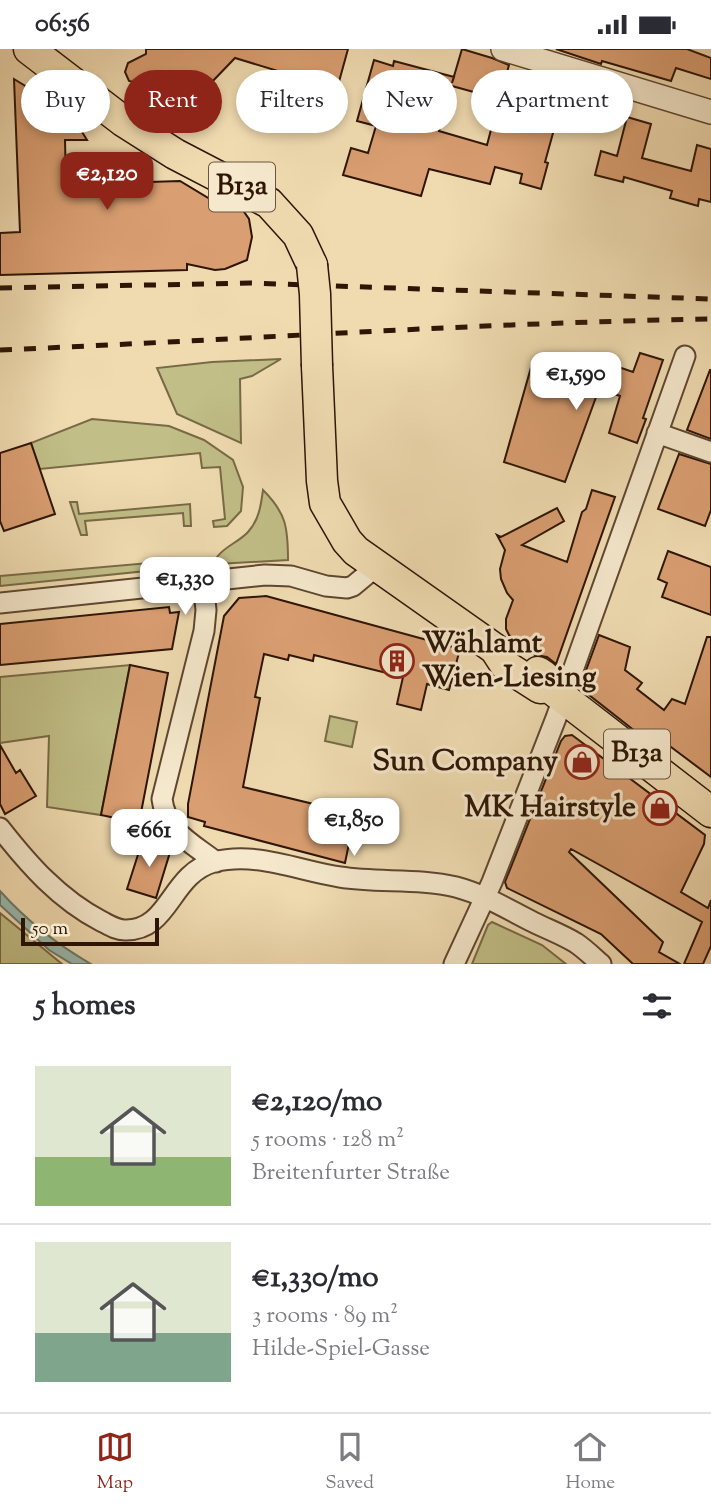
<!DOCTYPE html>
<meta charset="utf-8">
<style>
:root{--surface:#fff;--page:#f2f2f3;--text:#2b2b33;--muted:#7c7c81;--line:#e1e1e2;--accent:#8f2418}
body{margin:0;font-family:"Sorts Mill Goudy",serif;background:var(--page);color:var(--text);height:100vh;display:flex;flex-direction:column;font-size:26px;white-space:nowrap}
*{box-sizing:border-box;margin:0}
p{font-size:23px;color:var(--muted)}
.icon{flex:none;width:38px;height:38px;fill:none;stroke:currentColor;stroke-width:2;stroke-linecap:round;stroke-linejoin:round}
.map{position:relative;height:915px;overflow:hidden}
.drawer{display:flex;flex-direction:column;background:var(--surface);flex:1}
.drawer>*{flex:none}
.hud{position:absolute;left:21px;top:21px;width:670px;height:63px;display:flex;gap:14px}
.scale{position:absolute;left:21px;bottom:18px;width:138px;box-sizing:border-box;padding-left:7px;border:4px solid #2e1505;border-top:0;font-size:19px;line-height:24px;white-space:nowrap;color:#2e1505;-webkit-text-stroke:5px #f5e8cc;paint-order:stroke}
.price{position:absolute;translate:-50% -60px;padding:0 16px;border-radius:14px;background:#fff;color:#222;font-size:23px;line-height:46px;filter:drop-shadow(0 2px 4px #0008)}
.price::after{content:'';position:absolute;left:50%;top:42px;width:21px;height:16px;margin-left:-10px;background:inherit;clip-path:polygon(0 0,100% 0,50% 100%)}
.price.current{background:var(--accent);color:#fff}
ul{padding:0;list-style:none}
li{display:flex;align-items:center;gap:21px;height:175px;padding:0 35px}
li+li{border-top:2px solid var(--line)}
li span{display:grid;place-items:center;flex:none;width:196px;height:140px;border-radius:0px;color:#555}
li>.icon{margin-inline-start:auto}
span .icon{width:84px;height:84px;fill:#fffc;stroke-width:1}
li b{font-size:30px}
h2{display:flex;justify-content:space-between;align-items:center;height:84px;padding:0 35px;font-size:30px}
.tag{padding:0 24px;border-radius:32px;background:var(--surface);box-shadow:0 4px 10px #0003;font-size:24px;line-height:63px}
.tag.current{background:var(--accent);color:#fff}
.status{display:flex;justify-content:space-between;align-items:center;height:49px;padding:0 35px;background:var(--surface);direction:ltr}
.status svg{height:19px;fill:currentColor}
.menu{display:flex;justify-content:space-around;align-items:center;height:98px;border-top:2px solid var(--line);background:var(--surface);font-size:19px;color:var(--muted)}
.menu a{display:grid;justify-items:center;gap:4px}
.menu .current{color:var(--accent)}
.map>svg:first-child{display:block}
</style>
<div class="status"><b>06:56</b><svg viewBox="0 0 49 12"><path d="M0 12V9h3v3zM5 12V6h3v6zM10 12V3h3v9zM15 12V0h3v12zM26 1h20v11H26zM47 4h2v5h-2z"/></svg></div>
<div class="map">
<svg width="711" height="915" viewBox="0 0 711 915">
<rect width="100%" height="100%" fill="#f0dbb1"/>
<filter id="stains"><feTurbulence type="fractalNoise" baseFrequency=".00286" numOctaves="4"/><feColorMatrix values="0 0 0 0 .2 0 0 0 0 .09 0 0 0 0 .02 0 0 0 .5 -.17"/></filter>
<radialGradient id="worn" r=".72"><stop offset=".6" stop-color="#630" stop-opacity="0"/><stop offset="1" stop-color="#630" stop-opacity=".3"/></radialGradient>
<path fill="#c1be87" stroke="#786a46" stroke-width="2" d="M 281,310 L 252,327 L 240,330 L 241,394 L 177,365 L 157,319 L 212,313 Z
M 92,370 L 169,377 L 204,391 L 233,411 L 243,438 L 241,462 L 227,477 L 214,478 L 213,472 L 225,470 L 220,418 L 202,419 L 200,404 L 40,420 L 31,394 Z
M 263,441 C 286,464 288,478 288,511 L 217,515 L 217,508 C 225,497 239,493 248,483 C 259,471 261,456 263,441 Z
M 70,453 L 77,453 L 79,465 L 190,455 L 191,477 L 184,477 L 183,464 L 85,472 L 87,486 L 81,486 Z
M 195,510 L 195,517 L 0,537 L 0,527 Z
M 130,616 L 101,766 L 47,758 L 49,687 L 0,694 L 0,628 Z
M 330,667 L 357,673 L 352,698 L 325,692 Z
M 0,864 L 62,915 L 0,915 Z
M 492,873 L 542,896 L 566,915 L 472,915 L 488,876 Z"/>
<path fill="#9abbaf" stroke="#6f796b" stroke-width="2" d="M 0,842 C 27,872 56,895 91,915 L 72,915 L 49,901 L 0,856 Z"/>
<path fill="#d99e71" stroke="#2e1505" stroke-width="2" fill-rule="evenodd" d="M 146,0 L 348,0 L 337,40 L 235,9 L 210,35 L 216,45 L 213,55 L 206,59 L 196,59 L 193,68 L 185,71 L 176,69 L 163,46 L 150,54 L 140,51 L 136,43 L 138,34 L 129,32 L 125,23 L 128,14 L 146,5 Z
M 462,0 L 492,9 L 509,16 L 502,42 L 542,54 L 548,28 L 594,42 L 585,74 L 558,66 L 545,113 L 548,114 L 541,140 L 520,134 L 522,125 L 495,118 L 490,135 L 429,120 L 421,147 L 343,126 L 351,99 L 368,104 L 376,77 L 357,72 L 374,11 L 393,17 L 394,12 L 454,28 L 452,34 ZM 452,37 L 499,50 L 487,96 L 439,82 Z
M 556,0 L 687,0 L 711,9 L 711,30 L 676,19 L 671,32 L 602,12 L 601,15 Z
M 14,30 L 71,65 L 87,91 L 65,91 L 66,134 L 127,133 L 127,130 L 139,129 L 149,129 L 149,133 L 180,132 L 210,150 L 225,151 L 242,160 L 249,170 L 252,188 L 247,211 L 225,220 L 215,221 L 187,215 L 187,221 L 0,226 L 0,184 L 20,183 Z
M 627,68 L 651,75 L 642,109 L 691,122 L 697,96 L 711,100 L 711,153 L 699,150 L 698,157 L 670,149 L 672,142 L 624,128 L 623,133 L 595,126 L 601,102 L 617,107 Z
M 640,304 L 663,311 L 643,369 L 646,370 L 637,394 L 609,384 L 620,347 L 599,340 L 565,433 L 504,413 L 532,315 L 585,331 L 592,309 L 633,323 Z
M 710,321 L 711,321 L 711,390 L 687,381 Z
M 31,394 L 55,465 L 4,482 L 0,472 L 0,404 Z
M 679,405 L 711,415 L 711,461 L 705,477 L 658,460 Z
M 592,441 L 615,448 L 556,615 L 547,608 L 535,606 L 509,586 L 506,580 L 506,570 L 513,551 L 507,544 L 501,530 L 500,520 L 505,501 L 497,486 L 501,488 L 557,459 L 564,472 L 522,496 L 567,513 L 582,463 L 586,460 Z
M 668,502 L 711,518 L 711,566 L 662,548 L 667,534 L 658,530 Z
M 266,547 L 460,600 L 449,641 L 427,635 L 421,661 L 397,655 L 403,628 L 314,606 L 313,612 L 289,606 L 288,611 L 264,605 L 255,648 L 260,649 L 243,738 L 355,765 L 345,814 L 204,777 L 205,773 L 188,768 L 188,755 L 224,567 L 239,549 Z
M 169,558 L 170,564 L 179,563 L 172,600 L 0,616 L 0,575 Z
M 599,586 L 630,598 L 625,621 L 642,634 L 637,640 L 664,661 L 672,650 L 685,655 L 707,588 L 711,588 L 711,728 L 667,695 L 654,697 L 584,642 L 581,635 Z
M 130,616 L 168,624 L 139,774 L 101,766 Z
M 572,686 L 705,786 L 704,795 L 681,843 L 708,859 L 711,851 L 711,897 L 703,915 L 684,915 L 702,873 L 571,800 L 569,803 L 663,893 L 659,903 L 680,915 L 633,915 L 601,885 L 507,839 L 505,833 L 561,692 L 565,687 Z
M 0,696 L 16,724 L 20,721 L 36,747 L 5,765 L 0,755 Z
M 143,790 L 171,800 L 156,849 L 127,840 Z"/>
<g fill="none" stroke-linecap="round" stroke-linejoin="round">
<g stroke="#5e4630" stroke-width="23">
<path id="minor" d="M 657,384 L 711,403
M 203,533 L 206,561 L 204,582 L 162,750 C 166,783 192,794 216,813
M 0,554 L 265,526 L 291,527 L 326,537 L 347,539 L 353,537 L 377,517
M 0,779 C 29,816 59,850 101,872 C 109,876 116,881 125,881 C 170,882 170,825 214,813 C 256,802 299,822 340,828 C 378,834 419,829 456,838 C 483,845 509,861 533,873 C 547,880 563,886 576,894 C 585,900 593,908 601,915
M 454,915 L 492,833 L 556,669 L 685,307"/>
</g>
<g stroke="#5e4630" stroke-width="26">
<path id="tertiary" d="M 503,0 L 711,63"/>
</g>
<g stroke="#2e1505" stroke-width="33">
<path id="primary" d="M 29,0 L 123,72 L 175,105 L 269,154 L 298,186 L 312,216
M 317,317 L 322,432 L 325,454 L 347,492 L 356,502 L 495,600 L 506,617 L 540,639 L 549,638
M 538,623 L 544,627 L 549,638 L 711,763"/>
</g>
<use href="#minor" stroke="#f5e8cc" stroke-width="19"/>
<use href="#tertiary" stroke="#f5e8cc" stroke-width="23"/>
<use href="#primary" stroke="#f0dbb1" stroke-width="30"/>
<path stroke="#2e1505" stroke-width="5" stroke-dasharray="12 12" stroke-linecap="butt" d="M 0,239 L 250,234 L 711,250
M 0,301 C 237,291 474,274 711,270"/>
<g stroke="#2e1505" stroke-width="33" stroke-linecap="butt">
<path id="primary-bridge" d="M 312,216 L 315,245 L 317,317"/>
</g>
<use href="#primary-bridge" stroke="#f0dbb1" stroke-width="30"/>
</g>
<defs>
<g id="building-ring" transform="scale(1.75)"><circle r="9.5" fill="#f5e8cc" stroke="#8f2418" stroke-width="1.5"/><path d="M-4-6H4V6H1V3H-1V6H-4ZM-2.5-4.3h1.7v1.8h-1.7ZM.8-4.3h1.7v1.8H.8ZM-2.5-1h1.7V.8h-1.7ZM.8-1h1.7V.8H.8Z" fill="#8f2418"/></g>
<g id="shop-ring" transform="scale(1.75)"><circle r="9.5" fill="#f5e8cc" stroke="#8f2418" stroke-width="1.5"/><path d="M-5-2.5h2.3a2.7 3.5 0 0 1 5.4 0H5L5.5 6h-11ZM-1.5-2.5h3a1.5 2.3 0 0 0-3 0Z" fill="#8f2418"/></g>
</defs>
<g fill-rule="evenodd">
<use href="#building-ring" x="397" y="612"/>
<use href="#shop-ring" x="582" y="713"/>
<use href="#shop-ring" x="660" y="759"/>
</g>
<g text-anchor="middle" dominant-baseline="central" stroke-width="6" stroke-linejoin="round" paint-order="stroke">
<g fill="#f5e8cc" stroke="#6a5441" stroke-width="2">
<rect x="209" y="113.5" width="66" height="49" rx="5"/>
<rect x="604" y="680.5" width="66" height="49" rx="5"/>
</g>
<g font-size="28" font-weight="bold" fill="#2e1505">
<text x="242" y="138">B13a</text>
<text x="637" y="705">B13a</text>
</g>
<g font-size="30" font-weight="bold" fill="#2e1505" stroke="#f5e8cc" text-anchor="end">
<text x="422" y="595" text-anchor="start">Wählamt<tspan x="422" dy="34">Wien-Liesing</tspan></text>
<text x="558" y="713">Sun Company</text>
<text x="636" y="759">MK Hairstyle</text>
</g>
</g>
<rect width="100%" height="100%" filter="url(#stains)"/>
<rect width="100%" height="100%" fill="url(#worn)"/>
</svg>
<div class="scale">50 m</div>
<b class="price current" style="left:107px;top:163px">€2,120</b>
<b class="price" style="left:576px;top:363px">€1,590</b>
<b class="price" style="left:185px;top:568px">€1,330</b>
<b class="price" style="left:354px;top:809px">€1,850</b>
<b class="price" style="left:149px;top:820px">€661</b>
<div class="hud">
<a class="tag">Buy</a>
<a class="tag current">Rent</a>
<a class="tag">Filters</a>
<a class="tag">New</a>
<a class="tag">Apartment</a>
</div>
</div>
<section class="drawer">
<h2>5 homes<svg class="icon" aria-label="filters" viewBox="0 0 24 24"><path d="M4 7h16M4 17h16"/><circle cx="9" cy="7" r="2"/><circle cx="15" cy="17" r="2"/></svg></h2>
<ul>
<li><span style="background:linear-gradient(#dfe7d0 65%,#8fb573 0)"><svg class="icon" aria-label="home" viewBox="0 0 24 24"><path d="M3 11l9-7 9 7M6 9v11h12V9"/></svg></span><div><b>€2,120/mo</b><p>5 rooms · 128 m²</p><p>Breitenfurter Straße</p></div></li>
<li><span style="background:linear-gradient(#dfe7d0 65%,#7fa58c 0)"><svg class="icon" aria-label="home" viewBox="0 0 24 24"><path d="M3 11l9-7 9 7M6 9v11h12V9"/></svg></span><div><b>€1,330/mo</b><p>3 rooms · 89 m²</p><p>Hilde-Spiel-Gasse</p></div></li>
</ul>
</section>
<nav class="menu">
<a class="current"><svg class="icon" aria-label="map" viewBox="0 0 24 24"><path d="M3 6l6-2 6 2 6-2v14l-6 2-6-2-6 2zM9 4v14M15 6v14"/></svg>Map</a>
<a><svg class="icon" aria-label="saved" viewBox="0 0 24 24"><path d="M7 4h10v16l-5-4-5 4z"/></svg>Saved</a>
<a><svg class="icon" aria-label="home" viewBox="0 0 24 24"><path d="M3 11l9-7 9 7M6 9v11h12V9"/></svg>Home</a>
</nav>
